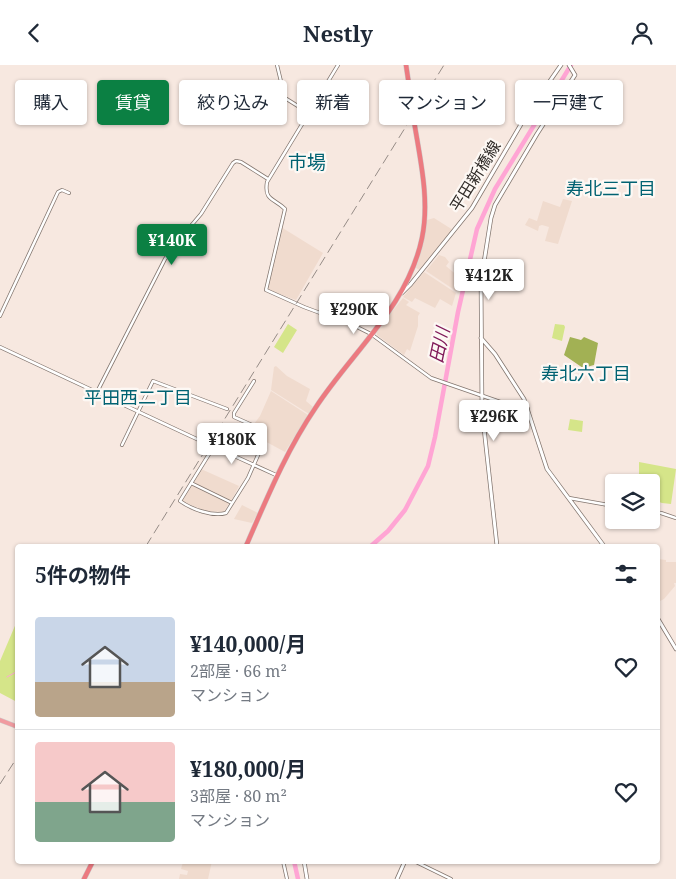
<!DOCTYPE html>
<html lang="ja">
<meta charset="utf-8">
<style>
:root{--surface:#fff;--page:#f6f6f7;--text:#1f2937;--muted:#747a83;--line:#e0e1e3;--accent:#0b8043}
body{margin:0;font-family:"Noto Serif","Noto Sans JP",serif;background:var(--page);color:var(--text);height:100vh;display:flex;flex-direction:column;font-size:19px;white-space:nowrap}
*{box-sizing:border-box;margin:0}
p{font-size:16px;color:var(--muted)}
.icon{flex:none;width:28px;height:28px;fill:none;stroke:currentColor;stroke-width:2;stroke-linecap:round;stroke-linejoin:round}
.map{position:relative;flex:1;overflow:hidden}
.side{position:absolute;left:15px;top:479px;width:645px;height:320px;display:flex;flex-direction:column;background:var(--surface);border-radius:5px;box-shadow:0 1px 4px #0004}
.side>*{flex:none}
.hud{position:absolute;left:15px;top:15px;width:646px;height:45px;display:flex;gap:10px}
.buttons{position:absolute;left:605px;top:409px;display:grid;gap:10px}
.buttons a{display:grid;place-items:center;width:55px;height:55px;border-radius:5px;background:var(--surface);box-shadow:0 1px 4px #0004;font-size:25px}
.price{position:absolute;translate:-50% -42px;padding:0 11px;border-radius:5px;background:#fff;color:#222;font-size:16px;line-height:32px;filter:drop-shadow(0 1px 2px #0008)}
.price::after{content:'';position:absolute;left:50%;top:30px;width:15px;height:11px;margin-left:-8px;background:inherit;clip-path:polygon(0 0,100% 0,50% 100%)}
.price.selected{background:var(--accent);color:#fff}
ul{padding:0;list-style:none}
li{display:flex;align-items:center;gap:15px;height:125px;padding:0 20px}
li+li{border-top:1px solid var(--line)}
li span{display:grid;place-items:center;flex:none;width:140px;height:100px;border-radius:5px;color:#555}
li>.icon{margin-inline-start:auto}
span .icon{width:60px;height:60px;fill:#fffc;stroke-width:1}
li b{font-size:21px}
h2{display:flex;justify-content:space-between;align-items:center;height:60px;padding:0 20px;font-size:21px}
.pill{padding:0 18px;border-radius:5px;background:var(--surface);box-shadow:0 1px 4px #0004;font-size:18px;line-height:45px}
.pill.selected{background:var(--accent);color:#fff}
header{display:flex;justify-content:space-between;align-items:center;height:65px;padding:0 20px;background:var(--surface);font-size:22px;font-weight:700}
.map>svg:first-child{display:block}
</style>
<header><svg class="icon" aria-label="back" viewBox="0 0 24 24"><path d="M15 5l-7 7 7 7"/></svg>Nestly<svg class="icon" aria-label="person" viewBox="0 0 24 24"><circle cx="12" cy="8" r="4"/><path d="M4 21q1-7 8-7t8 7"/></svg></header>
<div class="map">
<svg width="676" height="814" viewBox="0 0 676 814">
<rect width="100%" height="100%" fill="#f7e8e0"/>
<path fill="#f0dbce" d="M 563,134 L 572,136 L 558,179 L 545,176 L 549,162 L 542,160 L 539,161 L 538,166 L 525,160 L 529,153 L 537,156 L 543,136 L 560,142 Z
M 434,153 L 453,165 L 420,205 L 416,203 L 423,180 L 427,155 Z
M 281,162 L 323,188 L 296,235 L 269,225 L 267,221 Z
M 439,190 L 445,192 L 449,197 L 446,201 L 459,212 L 456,226 L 426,206 Z
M 424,207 L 456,228 L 452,241 L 440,234 L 435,243 L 415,233 L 412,237 L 403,232 Z
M 403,233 L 409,237 L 406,240 L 420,248 L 418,251 L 418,261 L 410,286 L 407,284 L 404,290 L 377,270 L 376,266 Z
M 276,301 L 287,311 L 310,324 L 306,336 L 313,342 L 309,349 L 271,325 L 274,302 Z
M 271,326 L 308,350 L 285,387 L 248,367 L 260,351 Z
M 201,404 L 239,421 L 231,436 L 193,418 Z
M 191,420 L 229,438 L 224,447 L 206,446 L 181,436 Z
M 242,440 L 258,448 L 252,458 L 234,454 Z
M 658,494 L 666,495 L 666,497 L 676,497 L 676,518 L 674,518 L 675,521 L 664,534 L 658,537 Z
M 185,796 L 212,796 L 208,814 L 179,814 L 180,809 L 187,810 L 188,806 L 181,804 L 183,797 Z"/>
<path fill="#d5e589" d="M 288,259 L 297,265 L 283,288 L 274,282 Z
M 555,259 L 564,260 L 565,262 L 562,276 L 552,273 Z
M 570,354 L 583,356 L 582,367 L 568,365 Z
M 639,397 L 676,404 L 671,439 L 662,438 L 651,434 L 651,418 L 639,417 Z
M 17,556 L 17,637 L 0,628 L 0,596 Z"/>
<path fill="#a2b154" d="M 570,272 L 581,275 L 584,272 L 598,278 L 594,300 L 583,303 L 564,290 Z"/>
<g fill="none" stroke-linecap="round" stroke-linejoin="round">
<path stroke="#ffa5d4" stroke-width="1" d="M 7,612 L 18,606"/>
<path stroke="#ffa5d4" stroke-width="4.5" d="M 371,481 L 388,466 L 405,445 L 428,401 L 435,372 L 458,247 L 477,164 L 495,124 L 571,0
M 294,796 L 298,814"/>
<g stroke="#83766f" stroke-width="4">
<path id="tertiary" d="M 277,0 L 285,33 L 309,48
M 338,0 L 267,117 C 264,136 274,133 285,144 L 266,225 L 304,242 L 355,261 L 371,269 L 431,313 L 506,339 L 528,344
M 0,251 L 58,127 L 62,125 L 69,128
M 0,282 L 201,376
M 97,327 L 165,194 L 178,176 L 201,149 L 233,98 L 236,96 L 241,97 L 268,114
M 245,369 L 260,376 L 262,381 L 248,413 L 226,448 C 213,452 191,444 180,436 L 211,386 L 221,380 L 233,385 L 252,360 L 234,352 L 234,348 L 254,316
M 122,380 L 153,316 L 227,344
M 221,385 L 276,410
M 191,418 L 232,438
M 569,433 L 614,441
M 651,447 L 661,448 L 676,453
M 283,796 L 287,814
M 414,796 L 451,814"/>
</g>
<g stroke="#83766f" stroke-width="4.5">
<path id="secondary" d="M 402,228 L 410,220 L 472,143 L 527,49 L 561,0
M 481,273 L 495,289 L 524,334 L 547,404 L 604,481
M 497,481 L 482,345 L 481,216 L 491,153 L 495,140 L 537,69 L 575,10 L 569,0
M 658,554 L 676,584
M 304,796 L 307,814
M 397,814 L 405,796"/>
</g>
<g stroke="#cdcccb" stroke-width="5">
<path id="primary" d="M 0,655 L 18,662"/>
</g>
<g stroke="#cdcccb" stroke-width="5.5">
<path id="trunk" d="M 406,0 L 412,40
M 246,481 C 267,433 286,386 316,342 C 352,287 408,241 422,173 C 430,135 420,94 414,56
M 84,814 L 93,796"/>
</g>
<use href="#tertiary" stroke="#fff" stroke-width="2.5"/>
<use href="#secondary" stroke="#fff" stroke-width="3"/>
<use href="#primary" stroke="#f19ba0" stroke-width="4"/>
<use href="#trunk" stroke="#ec7a80" stroke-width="4.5"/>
<path stroke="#968c87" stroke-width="1" stroke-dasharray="10 5" stroke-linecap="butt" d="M 146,481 L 444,0
M 0,719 L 18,691"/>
<g stroke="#83766f" stroke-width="4" stroke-linecap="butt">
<path id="tertiary-bridge" d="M 201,376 L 221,385"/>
</g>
<g stroke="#cdcccb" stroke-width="5.5" stroke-linecap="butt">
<path id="trunk-bridge" d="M 412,40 L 414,56"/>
</g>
<use href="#tertiary-bridge" stroke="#fff" stroke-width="2.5"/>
<use href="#trunk-bridge" stroke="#ec7a80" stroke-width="4.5"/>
</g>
<g text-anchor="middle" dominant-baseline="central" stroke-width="4.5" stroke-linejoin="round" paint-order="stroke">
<g font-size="16" fill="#2f2a27" stroke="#fdf8f4">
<text transform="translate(475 111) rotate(-58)">平田新橋線</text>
</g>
<g font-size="18" fill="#016272" stroke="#fdf8f4">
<text x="611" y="123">寿北三丁目</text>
<text x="586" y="308">寿北六丁目</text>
<text x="138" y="332">平田西二丁目</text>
</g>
<g font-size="18" font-style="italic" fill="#811b5a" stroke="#fdf8f4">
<text transform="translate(439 280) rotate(-78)">田川</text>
</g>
<g font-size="19" fill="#016272" stroke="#fdf8f4">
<text x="307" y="97">市場</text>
</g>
</g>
</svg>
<div class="buttons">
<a><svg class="icon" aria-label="layers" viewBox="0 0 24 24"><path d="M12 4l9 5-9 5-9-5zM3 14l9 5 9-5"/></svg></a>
</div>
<b class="price selected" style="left:172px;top:201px">¥140K</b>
<b class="price" style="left:489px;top:236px">¥412K</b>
<b class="price" style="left:354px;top:270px">¥290K</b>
<b class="price" style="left:494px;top:377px">¥296K</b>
<b class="price" style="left:232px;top:400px">¥180K</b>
<div class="hud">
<a class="pill">購入</a>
<a class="pill selected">賃貸</a>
<a class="pill">絞り込み</a>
<a class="pill">新着</a>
<a class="pill">マンション</a>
<a class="pill">一戸建て</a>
</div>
<section class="side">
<h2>5件の物件<svg class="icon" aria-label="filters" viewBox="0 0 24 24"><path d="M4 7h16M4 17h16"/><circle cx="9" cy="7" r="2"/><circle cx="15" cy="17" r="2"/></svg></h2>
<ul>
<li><span style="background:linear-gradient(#c9d6e8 65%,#b9a48a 0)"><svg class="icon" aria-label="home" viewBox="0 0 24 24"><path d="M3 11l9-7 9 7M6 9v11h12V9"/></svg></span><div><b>¥140,000/月</b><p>2部屋 · 66 m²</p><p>マンション</p></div><svg class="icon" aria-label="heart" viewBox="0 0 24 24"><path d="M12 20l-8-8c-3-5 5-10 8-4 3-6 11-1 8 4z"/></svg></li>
<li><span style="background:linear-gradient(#f6c9c9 60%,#7fa58c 0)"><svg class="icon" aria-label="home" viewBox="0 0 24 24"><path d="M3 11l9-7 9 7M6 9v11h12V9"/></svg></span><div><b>¥180,000/月</b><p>3部屋 · 80 m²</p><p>マンション</p></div><svg class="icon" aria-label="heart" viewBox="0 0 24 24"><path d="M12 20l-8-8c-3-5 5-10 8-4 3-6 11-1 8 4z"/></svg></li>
</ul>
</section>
</div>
